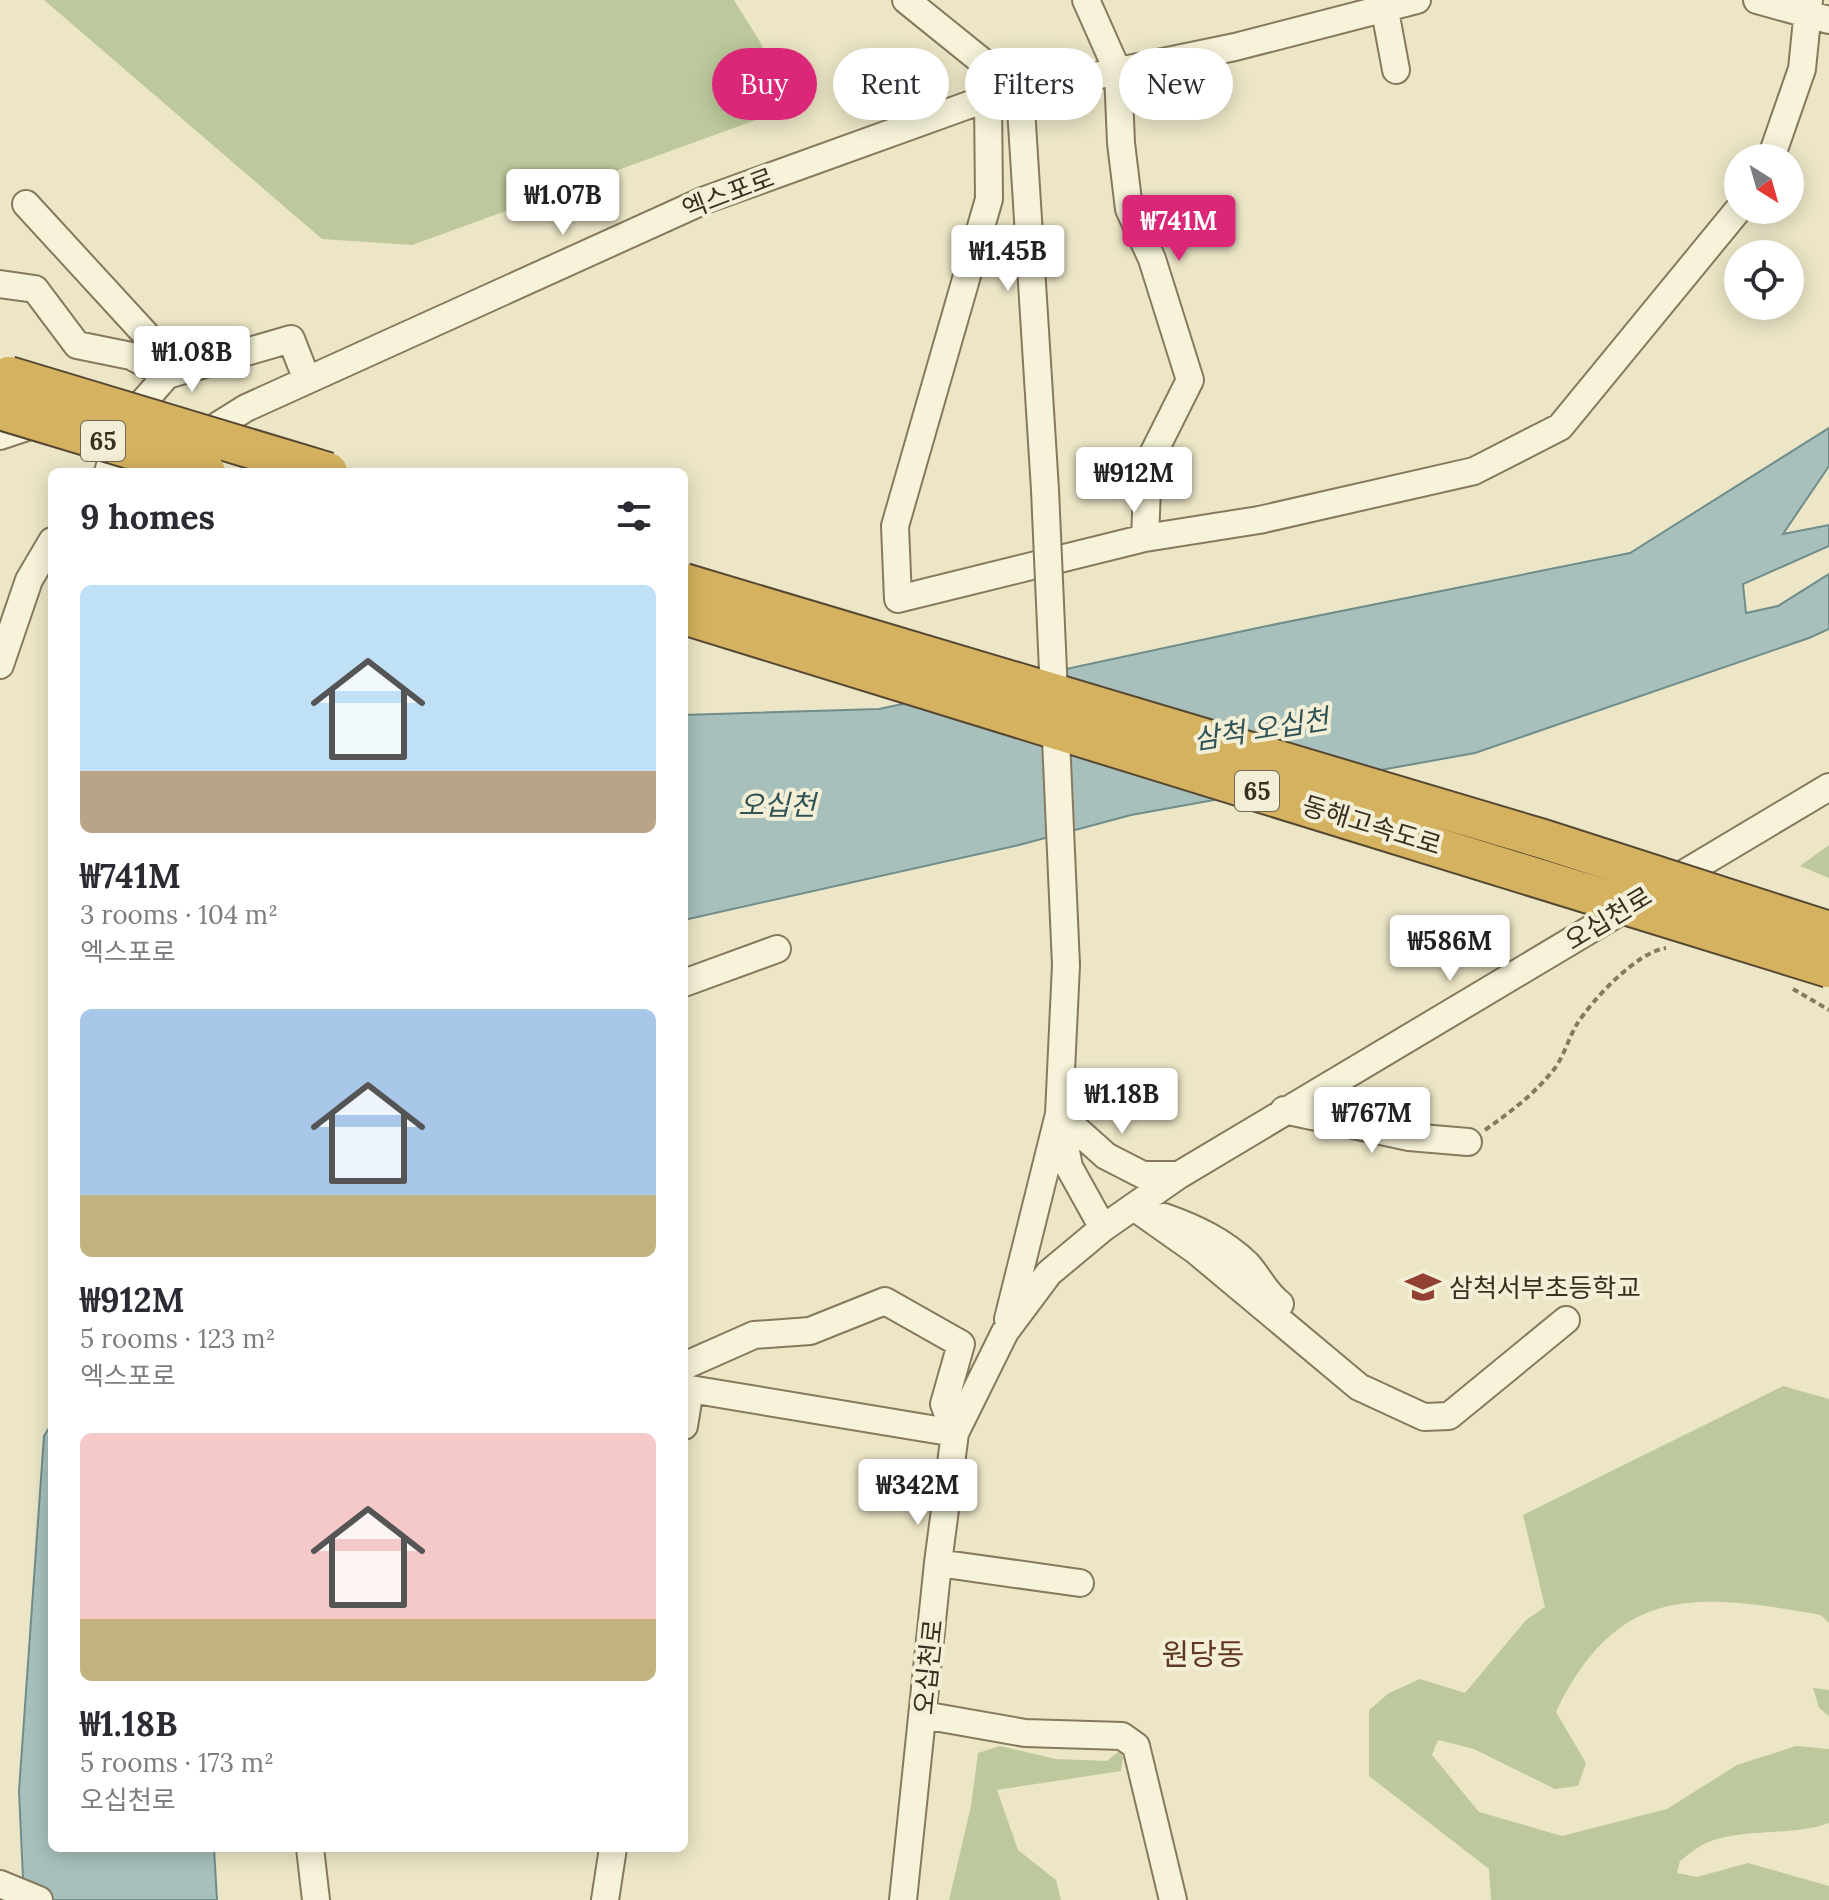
<!DOCTYPE html>
<meta charset="utf-8">
<style>
:root{--surface:#fff;--page:#f7f7f7;--text:#2b2b33;--muted:#7c7c81;--accent:#db2777}
body{margin:0;font-family:Lora,"Noto Sans KR",serif;background:var(--page);color:var(--text);height:100vh;display:flex;flex-direction:column;font-size:30px;white-space:nowrap}
*{box-sizing:border-box;margin:0}
p{font-size:26px;color:var(--muted)}
.icon{flex:none;width:44px;height:44px;fill:none;stroke:currentColor;stroke-width:2;stroke-linecap:round;stroke-linejoin:round}
.map{position:relative;flex:1;overflow:hidden}
.details{position:absolute;left:48px;top:468px;width:640px;height:1384px;display:flex;flex-direction:column;background:var(--surface);border-radius:12px;box-shadow:0 4px 20px #0003}
.details>*{flex:none}
.top-card{position:absolute;left:712px;top:48px;width:760px;height:72px;display:flex;gap:16px}
.needle{width:52px;rotate:143deg}
.buttons{position:absolute;left:1724px;top:144px;display:grid;gap:16px}
.buttons a{display:grid;place-items:center;width:80px;height:80px;border-radius:50%;background:var(--surface);box-shadow:0 4px 20px #0003;font-size:40px}
.price{position:absolute;translate:-50% -68px;padding:0 18px;border-radius:8px;background:#fff;color:#222;font-size:26px;line-height:52px;filter:drop-shadow(0 2px 4px #0008)}
.price::after{content:'';position:absolute;left:50%;top:48px;width:24px;height:18px;margin-left:-12px;background:inherit;clip-path:polygon(0 0,100% 0,50% 100%)}
.price.selected{background:var(--accent);color:#fff}
ul{padding:0;list-style:none}
li{display:grid;align-content:center;gap:16px;height:424px;padding:0 32px}
li span{display:grid;place-items:center;height:248px;border-radius:12px;color:#555}
li>.icon{margin-inline-start:auto}
span .icon{width:144px;height:144px;fill:#fffc;stroke-width:1}
li b{font-size:34px}
h2{display:flex;justify-content:space-between;align-items:center;height:96px;padding:0 32px;font-size:34px}
.pill{padding:0 28px;border-radius:36px;background:var(--surface);box-shadow:0 4px 20px #0003;font-size:28px;line-height:72px}
.pill.selected{background:var(--accent);color:#fff}
.map>svg:first-child{display:block}
</style>
<div class="map">
<svg width="1829" height="1900" viewBox="0 0 1829 1900">
<rect width="100%" height="100%" fill="#ece6c7"/>
<path fill="#bdc99c" d="M 44,0 L 734,0 L 762,45 L 767,116 L 412,245 L 322,239 Z
M 1829,845 L 1829,878 L 1800,866 Z
M 1783,1386 L 1829,1399 L 1829,1623 L 1821,1615 C 1697,1593 1618,1583 1556,1712 L 1586,1763 L 1578,1786 L 1555,1789 L 1474,1749 L 1438,1740 L 1432,1755 L 1479,1812 L 1562,1836 L 1667,1809 L 1737,1765 L 1796,1746 L 1829,1749 L 1829,1823 C 1790,1837 1744,1827 1706,1843 C 1697,1847 1688,1855 1680,1861 L 1677,1873 L 1697,1877 L 1748,1863 L 1829,1886 L 1829,1900 L 1491,1900 L 1489,1869 L 1369,1776 L 1369,1710 L 1389,1693 L 1420,1679 L 1465,1693 L 1526,1620 L 1545,1607 L 1523,1515 Z
M 1813,1688 L 1829,1690 L 1829,1716 L 1819,1708 Z
M 1000,1746 L 1056,1759 L 1107,1761 L 1118,1752 L 1123,1756 L 1121,1771 L 997,1790 L 1018,1850 L 1056,1880 L 1061,1900 L 949,1900 L 971,1806 L 978,1753 Z"/>
<path fill="#a8c0bc" stroke="#6f8e8b" stroke-width="2" d="M 1829,428 L 1829,466 L 1783,534 L 1829,525 L 1829,546 L 1743,584 L 1746,613 L 1778,606 L 1829,574 L 1829,629 L 1809,638 L 1475,753 L 1131,815 L 1019,845 L 684,920 L 684,715 L 879,709 L 1262,627 L 1630,553 Z
M 52,1423 L 52,1848 L 214,1848 L 217,1900 L 24,1900 L 19,1791 L 44,1436 Z"/>
<g fill="none" stroke-linecap="round" stroke-linejoin="round">
<g stroke="#86795e" stroke-width="30">
<path id="minor" d="M 906,0 L 1020,92
M 1086,0 L 1118,72 L 1121,143 L 1129,209 L 1152,259 L 1190,380 L 1148,464 L 1145,538
M 1383,0 L 1396,70
M 1757,0 L 1829,20
M 1020,92 L 1045,490
M 988,98 L 989,199 L 895,526 L 898,599 L 1145,538 L 1259,520 L 1474,471 L 1560,427 L 1738,210
M 1771,158 L 1802,69 L 1809,0
M 26,204 L 150,339 L 167,375
M 0,284 L 35,289 L 77,345 L 131,356 L 167,375
M 0,436 L 42,422
M 198,438 L 246,408 L 705,200 L 988,98 L 1235,47 L 1417,0
M 108,472 L 123,425 L 167,375 L 291,339 L 307,380
M 0,665 L 29,580 L 52,541
M 1066,965 L 1059,1114 L 1069,1167 L 1103,1228
M 684,983 L 777,949
M 1284,1110 L 1409,1137 L 1468,1142
M 1134,1207 L 1195,1250 L 1359,1387 L 1424,1417 L 1449,1416 L 1566,1320
M 1164,1217 C 1195,1228 1223,1241 1247,1264 C 1259,1277 1265,1293 1280,1304
M 1008,1319 L 1059,1114 L 1106,1156 L 1143,1175 L 1179,1175
M 684,1366 L 754,1335 L 810,1331 L 885,1301 L 961,1344 L 944,1404 L 955,1433
M 684,1388 L 955,1433
M 684,1426 L 690,1389
M 938,1563 L 1080,1583
M 923,1715 L 1025,1733 L 1122,1736 L 1136,1746 L 1173,1900
M 310,1848 L 316,1900
M 0,1884 L 39,1900
M 605,1900 L 613,1848
M 903,1900 L 938,1563 L 955,1433 L 1005,1332 L 1049,1273 L 1103,1228 L 1179,1175 L 1829,787"/>
</g>
<path stroke="#86795e" stroke-width="4" stroke-dasharray="6 4" stroke-linecap="butt" d="M 1793,989 L 1829,1010
M 1485,1130 C 1509,1113 1532,1096 1551,1073 C 1563,1060 1568,1039 1577,1024 C 1593,999 1637,952 1666,948"/>
<use href="#minor" stroke="#f7f3da" stroke-width="26"/>
<g stroke="#86795e" stroke-width="30" stroke-linecap="butt">
<path id="minor-bridge" d="M 1045,490 L 1066,965"/>
</g>
<g stroke="#554732" stroke-width="42" stroke-linecap="butt">
<path id="highway-bridge" d="M 9,376 L 328,472
M 0,410 L 206,472
M 684,583 L 1543,839 L 1829,931
M 684,615 L 1829,968"/>
</g>
<use href="#minor-bridge" stroke="#f7f3da" stroke-width="26"/>
<use href="#highway-bridge" stroke="#d4b25f" stroke-width="38"/>
</g>
<defs>
<g id="school-bare" transform="scale(2.76)"><path d="M0-5L7-2L0 1L-7-2ZM-4 1L0 2.5L4 1V4Q0 6-4 4Z" fill="#914032" stroke="#f3efd7" stroke-width="2.5" paint-order="stroke"/></g>
</defs>
<g fill-rule="evenodd">
<use href="#school-bare" x="1423" y="1287"/>
</g>
<g text-anchor="middle" dominant-baseline="central" stroke-width="8" stroke-linejoin="round" paint-order="stroke">
<g fill="#f3efd7" stroke="#706957" stroke-width="2">
<rect x="81" y="421" width="44" height="40" rx="6"/>
<rect x="1235" y="771" width="44" height="40" rx="6"/>
</g>
<g font-size="24" font-weight="bold" fill="#382f20">
<text x="103" y="441">65</text>
<text x="1257" y="791">65</text>
</g>
<g font-size="26" fill="#382f20" stroke="#f3efd7">
<text transform="translate(728 193) rotate(-21)">엑스포로</text>
<text transform="translate(1372 825) rotate(17)">동해고속도로</text>
<text transform="translate(1608 918) rotate(-31)">오십천로</text>
<text transform="translate(928 1667) rotate(-84)">오십천로</text>
</g>
<g font-size="26" fill="#382f20" stroke="#f3efd7" text-anchor="start">
<text x="1449" y="1287">삼척서부초등학교</text>
</g>
<g font-size="28" font-style="italic" fill="#315356" stroke="#f3efd7">
<text transform="translate(1261 729) rotate(-9)">삼척 오십천</text>
<text x="777" y="805">오십천</text>
</g>
<g font-size="30" fill="#613923" stroke="#f3efd7">
<text x="1203" y="1654">원당동</text>
</g>
</g>
</svg>
<div class="buttons">
<a><svg class="needle" viewBox="-14 -14 28 28"><path d="M0-13l5 13h-10z" fill="#e53935"/><path d="M0 13l5-13h-10z" fill="#7c7c81"/></svg></a>
<a><svg class="icon" aria-label="locate" viewBox="0 0 24 24"><circle cx="12" cy="12" r="6"/><path d="M12 2v4M12 18v4M2 12h4M18 12h4"/></svg></a>
</div>
<b class="price" style="left:563px;top:237px">₩1.07B</b>
<b class="price selected" style="left:1179px;top:263px">₩741M</b>
<b class="price" style="left:1008px;top:293px">₩1.45B</b>
<b class="price" style="left:192px;top:394px">₩1.08B</b>
<b class="price" style="left:1134px;top:515px">₩912M</b>
<b class="price" style="left:1450px;top:983px">₩586M</b>
<b class="price" style="left:1122px;top:1136px">₩1.18B</b>
<b class="price" style="left:1372px;top:1155px">₩767M</b>
<b class="price" style="left:918px;top:1527px">₩342M</b>
<div class="top-card">
<a class="pill selected">Buy</a>
<a class="pill">Rent</a>
<a class="pill">Filters</a>
<a class="pill">New</a>
</div>
<section class="details">
<h2>9 homes<svg class="icon" aria-label="filters" viewBox="0 0 24 24"><path d="M4 7h16M4 17h16"/><circle cx="9" cy="7" r="2"/><circle cx="15" cy="17" r="2"/></svg></h2>
<ul>
<li><span style="background:linear-gradient(#bfe0f5 75%,#b9a48a 0)"><svg class="icon" aria-label="home" viewBox="0 0 24 24"><path d="M3 11l9-7 9 7M6 9v11h12V9"/></svg></span><div><b>₩741M</b><p>3 rooms · 104 m²</p><p>엑스포로</p></div></li>
<li><span style="background:linear-gradient(#a9c7e8 75%,#c2b280 0)"><svg class="icon" aria-label="home" viewBox="0 0 24 24"><path d="M3 11l9-7 9 7M6 9v11h12V9"/></svg></span><div><b>₩912M</b><p>5 rooms · 123 m²</p><p>엑스포로</p></div></li>
<li><span style="background:linear-gradient(#f6c9c9 75%,#c2b280 0)"><svg class="icon" aria-label="home" viewBox="0 0 24 24"><path d="M3 11l9-7 9 7M6 9v11h12V9"/></svg></span><div><b>₩1.18B</b><p>5 rooms · 173 m²</p><p>오십천로</p></div></li>
</ul>
</section>
</div>
